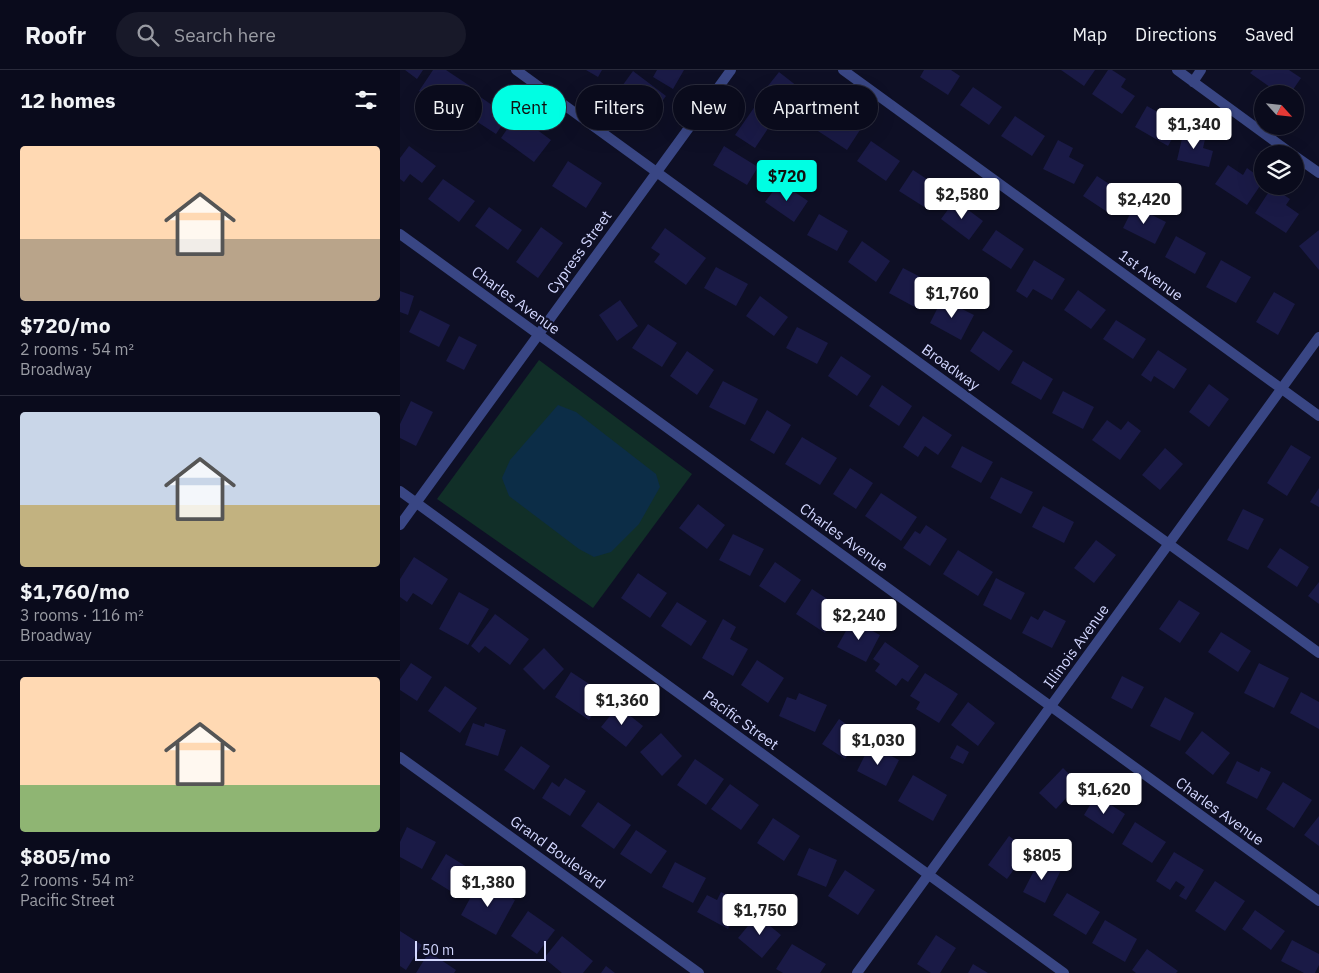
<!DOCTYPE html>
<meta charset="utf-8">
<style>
:root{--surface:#0a0b1c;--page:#181929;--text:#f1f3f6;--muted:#999ba3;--line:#2a2b3b;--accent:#00fee3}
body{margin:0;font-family:"IBM Plex Sans",sans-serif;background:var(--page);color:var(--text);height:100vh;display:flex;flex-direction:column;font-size:19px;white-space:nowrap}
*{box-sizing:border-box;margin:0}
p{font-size:16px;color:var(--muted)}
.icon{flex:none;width:28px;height:28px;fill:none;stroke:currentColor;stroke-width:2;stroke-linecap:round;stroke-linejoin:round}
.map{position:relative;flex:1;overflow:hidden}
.sheet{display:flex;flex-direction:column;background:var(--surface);width:400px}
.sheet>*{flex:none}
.hud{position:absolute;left:15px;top:15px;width:475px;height:45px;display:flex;gap:10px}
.needle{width:32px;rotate:117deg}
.tools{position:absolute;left:854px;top:15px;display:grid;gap:10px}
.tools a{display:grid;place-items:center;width:50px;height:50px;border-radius:50%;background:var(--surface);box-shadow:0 5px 20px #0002,0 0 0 1px var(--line);font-size:25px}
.scale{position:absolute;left:15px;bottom:12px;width:131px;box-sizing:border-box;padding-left:5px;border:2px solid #d3d7ff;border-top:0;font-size:14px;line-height:18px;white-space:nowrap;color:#d3d7ff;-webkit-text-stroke:4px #0e0f25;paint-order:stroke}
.price{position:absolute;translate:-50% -42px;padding:0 11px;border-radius:5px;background:#fff;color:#222;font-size:16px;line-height:32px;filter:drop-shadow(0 1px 2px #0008)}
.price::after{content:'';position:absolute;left:50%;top:30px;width:15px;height:11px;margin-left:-8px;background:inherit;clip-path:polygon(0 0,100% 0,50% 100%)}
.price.current{background:var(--accent);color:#111}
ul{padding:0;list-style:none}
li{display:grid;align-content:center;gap:10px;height:265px;padding:0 20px}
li+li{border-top:1px solid var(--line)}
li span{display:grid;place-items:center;height:155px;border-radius:5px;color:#555}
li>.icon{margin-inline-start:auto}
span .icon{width:90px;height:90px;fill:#fffc;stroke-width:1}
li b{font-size:21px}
h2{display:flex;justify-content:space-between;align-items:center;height:60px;padding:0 20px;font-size:21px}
.tag{padding:0 18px;border-radius:22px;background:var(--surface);box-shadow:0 5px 20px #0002,0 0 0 1px var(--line);font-size:18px;line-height:45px}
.tag.current{background:var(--accent);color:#111}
header{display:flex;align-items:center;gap:30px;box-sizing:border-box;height:70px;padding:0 25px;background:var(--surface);border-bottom:1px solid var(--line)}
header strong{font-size:24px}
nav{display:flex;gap:28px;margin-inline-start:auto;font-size:18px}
.search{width:350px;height:45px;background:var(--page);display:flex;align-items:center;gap:12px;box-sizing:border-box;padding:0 18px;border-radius:28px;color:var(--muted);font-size:19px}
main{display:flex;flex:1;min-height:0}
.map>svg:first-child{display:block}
</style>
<header>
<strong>Roofr</strong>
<div class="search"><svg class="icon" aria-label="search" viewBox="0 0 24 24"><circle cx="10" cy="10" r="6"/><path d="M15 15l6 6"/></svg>Search here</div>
<nav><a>Map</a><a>Directions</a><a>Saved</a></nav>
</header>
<main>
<section class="sheet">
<h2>12 homes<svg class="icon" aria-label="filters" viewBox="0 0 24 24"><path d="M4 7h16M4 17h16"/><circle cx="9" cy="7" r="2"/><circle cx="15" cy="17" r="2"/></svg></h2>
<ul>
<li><span style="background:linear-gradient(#ffd9b3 60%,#b9a48a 0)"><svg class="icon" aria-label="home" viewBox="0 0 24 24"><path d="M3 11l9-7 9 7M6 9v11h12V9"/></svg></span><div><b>$720/mo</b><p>2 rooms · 54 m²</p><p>Broadway</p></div></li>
<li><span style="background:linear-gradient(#c9d6e8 60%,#c2b280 0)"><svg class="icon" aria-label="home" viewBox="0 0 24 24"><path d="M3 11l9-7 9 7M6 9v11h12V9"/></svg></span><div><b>$1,760/mo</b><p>3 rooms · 116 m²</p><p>Broadway</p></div></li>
<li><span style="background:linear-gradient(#ffd9b3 70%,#8fb573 0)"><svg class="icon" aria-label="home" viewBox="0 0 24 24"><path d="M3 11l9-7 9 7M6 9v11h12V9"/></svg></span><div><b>$805/mo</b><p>2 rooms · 54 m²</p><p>Pacific Street</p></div></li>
</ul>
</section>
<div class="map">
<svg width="919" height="903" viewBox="0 0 919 903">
<rect width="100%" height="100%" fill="#0e0f25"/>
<path fill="#112f28" d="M 139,290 L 292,404 L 193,538 L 37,429 Z"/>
<path fill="#0c2d47" d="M 158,335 L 176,342 L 256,404 L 260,417 L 239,454 L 211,482 L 194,487 L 179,479 L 109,426 L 102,408 L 110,390 Z"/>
<path fill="#1a1a46" d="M 5,0 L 23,0 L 17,9 Z
M 33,0 L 46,0 L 70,16 L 57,37 L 38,24 L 34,30 L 19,21 Z
M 186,0 L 202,0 L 198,7 Z
M 257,0 L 284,0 L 273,19 L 253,7 Z
M 524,0 L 551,0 L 560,6 L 548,25 L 520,7 Z
M 661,0 L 695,0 L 684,16 Z
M 708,0 L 712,0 L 726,9 L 721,17 L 735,26 L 722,44 L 692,24 Z
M 853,0 L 889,0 L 901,8 L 890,24 L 880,24 L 850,3 Z
M 233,1 L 266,26 L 250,48 L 217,23 Z
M 379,2 L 411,27 L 397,46 L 364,21 Z
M 573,17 L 602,37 L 589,55 L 560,35 Z
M 76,24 L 108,46 L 96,64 L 76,51 L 71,58 L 59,50 Z
M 358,32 L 377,45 L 355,78 L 335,65 Z
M 747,36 L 763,45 L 766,40 L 783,50 L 768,76 L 735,57 Z
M 431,41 L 460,60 L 447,80 L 418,61 Z
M 117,45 L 151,70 L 134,92 L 101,68 Z
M 615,46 L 645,66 L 632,86 L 601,66 Z
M 784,60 L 806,65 L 803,78 L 813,81 L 809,97 L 777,90 Z
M 658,70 L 673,78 L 669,87 L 684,95 L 674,114 L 643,99 Z
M 471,71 L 500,91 L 486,111 L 457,91 Z
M 9,76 L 36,96 L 22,113 L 10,104 L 4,112 L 0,109 L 0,88 Z
M 324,76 L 358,97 L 347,115 L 313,95 Z
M 168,91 L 202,113 L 186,138 L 152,116 Z
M 828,95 L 843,105 L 847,98 L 862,109 L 862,113 L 847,135 L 815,114 Z
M 513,100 L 542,119 L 529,140 L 499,121 Z
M 697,106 L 726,125 L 712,145 L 683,126 Z
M 43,109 L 75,131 L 59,152 L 28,129 Z
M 380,112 L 408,131 L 394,152 L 365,132 Z
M 872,117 L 890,129 L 886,135 L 899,144 L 886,163 L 855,143 Z
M 555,130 L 583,151 L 569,170 L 541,149 Z
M 734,136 L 766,152 L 755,174 L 723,158 Z
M 89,137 L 122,160 L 108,180 L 75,156 Z
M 419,144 L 448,161 L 437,181 L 407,165 Z
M 141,157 L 163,173 L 138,208 L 116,192 Z
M 265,158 L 306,188 L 286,215 L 254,192 L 260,184 L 251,178 Z
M 596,160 L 624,179 L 611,199 L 582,180 Z
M 919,160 L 919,200 L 899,176 Z
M 776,166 L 806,183 L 795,204 L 765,187 Z
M 462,171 L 490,191 L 476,212 L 448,192 Z
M 634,190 L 665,209 L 652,230 L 633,219 L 627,228 L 616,221 Z
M 821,190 L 851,207 L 836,233 L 806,217 Z
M 316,197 L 348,214 L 336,236 L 304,218 Z
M 503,198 L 534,214 L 520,240 L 489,223 Z
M 678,220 L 706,240 L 691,259 L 664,240 Z
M 0,221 L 14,226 L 8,245 L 0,242 Z
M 874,222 L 895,234 L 878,265 L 856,252 Z
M 360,226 L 388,247 L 374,266 L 346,246 Z
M 542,229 L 574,245 L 561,270 L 530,253 Z
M 220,230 L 238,256 L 217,271 L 199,245 Z
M 20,240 L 50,255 L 39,277 L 9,262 Z
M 716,250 L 746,269 L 733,289 L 703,269 Z
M 248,254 L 277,273 L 262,297 L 232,278 Z
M 397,257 L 428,273 L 417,294 L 386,278 Z
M 583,261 L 613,281 L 599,301 L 570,281 Z
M 59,266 L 77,275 L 64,300 L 46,291 Z
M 758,280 L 787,299 L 774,319 L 754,306 L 751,312 L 741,305 Z
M 287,281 L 314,300 L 297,325 L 270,306 Z
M 441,286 L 471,306 L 457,326 L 428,306 Z
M 623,291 L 653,309 L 641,330 L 611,313 Z
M 323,311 L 358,329 L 345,355 L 309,337 Z
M 809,314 L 829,329 L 809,357 L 789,342 Z
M 482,315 L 512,336 L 499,356 L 469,336 Z
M 663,321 L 694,337 L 683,359 L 652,343 Z
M 11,331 L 33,342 L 16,376 L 0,368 L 0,354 Z
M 367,340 L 391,355 L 374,384 L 350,370 Z
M 523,346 L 552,365 L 538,385 L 525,376 L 518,387 L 503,377 Z
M 707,350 L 721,360 L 728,351 L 741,361 L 720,390 L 692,370 Z
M 402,367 L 437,388 L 420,415 L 385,394 Z
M 891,375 L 911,387 L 887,426 L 867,413 Z
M 562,376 L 593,392 L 581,413 L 551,397 Z
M 765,378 L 783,394 L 760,420 L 742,405 Z
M 450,398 L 473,413 L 456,439 L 433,424 Z
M 601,407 L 633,422 L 621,444 L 590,428 Z
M 919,418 L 919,437 L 910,432 Z
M 481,423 L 517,447 L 501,471 L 465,446 Z
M 298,434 L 325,455 L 307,479 L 279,458 Z
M 643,436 L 674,452 L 664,473 L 632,457 Z
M 843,439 L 864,449 L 848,480 L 827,470 Z
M 526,455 L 547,469 L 530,496 L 503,478 L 515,461 L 520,464 Z
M 333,464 L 364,479 L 350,506 L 319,490 Z
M 696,470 L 716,485 L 694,513 L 674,498 Z
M 880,478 L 909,497 L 897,517 L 867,497 Z
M 558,480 L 593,502 L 578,526 L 543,504 Z
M 14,487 L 48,509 L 32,535 L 13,523 L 7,532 L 0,527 L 0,509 Z
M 375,492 L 401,510 L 385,533 L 359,516 Z
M 238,503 L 267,523 L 250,548 L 221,528 Z
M 596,508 L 625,523 L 611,550 L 583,535 Z
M 919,512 L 919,534 L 908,526 Z
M 412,519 L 441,538 L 425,563 L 396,544 Z
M 59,522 L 89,539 L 68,575 L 39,559 Z
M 779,530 L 800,543 L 780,573 L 759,559 Z
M 277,532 L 307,551 L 291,576 L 261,556 Z
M 644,540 L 666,551 L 652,578 L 622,563 L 631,546 L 638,550 Z
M 95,544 L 129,569 L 110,595 L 85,576 L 79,583 L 71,576 Z
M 323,549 L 336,557 L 330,569 L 348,579 L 333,606 L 302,588 Z
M 452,550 L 480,565 L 466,592 L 437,577 Z
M 821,562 L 851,581 L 838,602 L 808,582 Z
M 485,572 L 519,596 L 508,612 L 502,608 L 496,616 L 475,601 L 480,594 L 473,589 Z
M 144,578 L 164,599 L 144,620 L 123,599 Z
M 357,590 L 384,608 L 368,633 L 341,615 Z
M 11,593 L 32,607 L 17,631 L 0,620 L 0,609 Z
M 859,593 L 889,608 L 874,638 L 844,623 Z
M 171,602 L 206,625 L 189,650 L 155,627 Z
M 525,603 L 558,624 L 539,653 L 516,639 L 520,632 L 510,626 Z
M 722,606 L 744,617 L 732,639 L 711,628 Z
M 45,616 L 77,638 L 60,663 L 28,641 Z
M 901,622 L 919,632 L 919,659 L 890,643 Z
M 399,623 L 427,635 L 415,662 L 379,646 L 387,627 L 396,630 Z
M 765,627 L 794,643 L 780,671 L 750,656 Z
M 568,632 L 595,653 L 578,676 L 551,655 Z
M 218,636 L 243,656 L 226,677 L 201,657 Z
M 439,649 L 462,665 L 445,689 L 422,674 Z
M 73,653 L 84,657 L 85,653 L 106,660 L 98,686 L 65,675 Z
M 802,661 L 830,683 L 813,705 L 785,683 Z
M 261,663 L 282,686 L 262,706 L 240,682 Z
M 470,675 L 499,690 L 486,716 L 457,701 Z
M 557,675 L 569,682 L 563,694 L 550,688 Z
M 121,676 L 150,696 L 134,720 L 104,700 Z
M 295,689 L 324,709 L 306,735 L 277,715 Z
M 837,691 L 859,702 L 861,697 L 871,702 L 857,729 L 826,713 Z
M 663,698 L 679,714 L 656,739 L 639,723 Z
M 513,705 L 547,725 L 533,751 L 498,731 Z
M 165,708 L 186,721 L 170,746 L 142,728 L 152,712 L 159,717 Z
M 883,712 L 912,730 L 894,758 L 866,739 Z
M 330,714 L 359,735 L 341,760 L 311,739 Z
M 696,725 L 725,744 L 713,764 L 684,745 Z
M 198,732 L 231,755 L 214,779 L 181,756 Z
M 919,746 L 919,776 L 904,765 Z
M 373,748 L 400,766 L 384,791 L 357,773 Z
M 735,752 L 766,772 L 752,793 L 722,774 Z
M 7,757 L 36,772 L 22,799 L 0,787 L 0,772 Z
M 236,760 L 267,781 L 251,804 L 220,784 Z
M 609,766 L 628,780 L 607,809 L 588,795 Z
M 409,778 L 437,790 L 426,817 L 397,805 Z
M 774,782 L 804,800 L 786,830 L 779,826 L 785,817 L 776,811 L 770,820 L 756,811 Z
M 46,784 L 75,802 L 60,827 L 31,809 Z
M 640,789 L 661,800 L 645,833 L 623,822 Z
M 275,792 L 306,808 L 293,833 L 262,817 Z
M 445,800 L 475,820 L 458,845 L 428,826 Z
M 80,810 L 115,830 L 96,865 L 61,845 Z
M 815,811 L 845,831 L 825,861 L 795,841 Z
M 321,822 L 342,833 L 328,859 L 297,842 L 307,825 L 317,830 Z
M 667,823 L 700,842 L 686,865 L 653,845 Z
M 855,840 L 885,861 L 871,880 L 842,859 Z
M 128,841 L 155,860 L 137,884 L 111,866 Z
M 357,845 L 381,865 L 362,888 L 338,868 Z
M 705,850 L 737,869 L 725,892 L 692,873 Z
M 0,861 L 22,875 L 6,900 L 0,896 Z
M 536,865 L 556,878 L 540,903 L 531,903 L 517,894 Z
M 162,866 L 193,891 L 183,903 L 162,903 L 144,888 Z
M 892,870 L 919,884 L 919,895 L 915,903 L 904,903 L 881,891 Z
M 392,874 L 426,894 L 420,903 L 383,903 L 376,899 Z
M 747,879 L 778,901 L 776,903 L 736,903 L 732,900 Z
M 29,882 L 56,900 L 54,903 L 16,903 Z
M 573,894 L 588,903 L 568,903 Z
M 206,896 L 215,903 L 201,903 Z"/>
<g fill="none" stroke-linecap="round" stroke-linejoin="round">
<path stroke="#394684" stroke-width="10" d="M 116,0 L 919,583
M 443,0 L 919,346
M 777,0 L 892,84
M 793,12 L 801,0
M 895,86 L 919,103
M 0,164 L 919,831
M 0,421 L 664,903
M 0,455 L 331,0
M 0,687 L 299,903
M 457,903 L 919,267"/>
</g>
<g text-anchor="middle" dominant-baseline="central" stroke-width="4" stroke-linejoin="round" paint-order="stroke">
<g font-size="15" fill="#d3d7ff" stroke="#0e0f25">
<text transform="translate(179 182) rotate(-54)">Cypress Street</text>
<text transform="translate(751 205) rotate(36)">1st Avenue</text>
<text transform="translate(116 230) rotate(36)">Charles Avenue</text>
<text transform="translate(551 297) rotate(36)">Broadway</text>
<text transform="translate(444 467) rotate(36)">Charles Avenue</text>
<text transform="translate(676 576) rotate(-54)">Illinois Avenue</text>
<text transform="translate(341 650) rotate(36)">Pacific Street</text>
<text transform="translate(820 741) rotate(36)">Charles Avenue</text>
<text transform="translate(158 782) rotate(36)">Grand Boulevard</text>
</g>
</g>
</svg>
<div class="tools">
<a><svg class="needle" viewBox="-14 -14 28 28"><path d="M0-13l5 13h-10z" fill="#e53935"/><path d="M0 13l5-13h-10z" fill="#999ba3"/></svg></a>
<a><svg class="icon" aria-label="layers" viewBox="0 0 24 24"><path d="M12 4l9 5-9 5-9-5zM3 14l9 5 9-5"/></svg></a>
</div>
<div class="scale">50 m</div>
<b class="price" style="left:794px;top:80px">$1,340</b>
<b class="price current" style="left:387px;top:132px">$720</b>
<b class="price" style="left:562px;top:150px">$2,580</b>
<b class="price" style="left:744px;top:155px">$2,420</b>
<b class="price" style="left:552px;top:249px">$1,760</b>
<b class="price" style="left:459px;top:571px">$2,240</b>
<b class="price" style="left:222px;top:656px">$1,360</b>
<b class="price" style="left:478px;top:696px">$1,030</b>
<b class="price" style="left:704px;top:745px">$1,620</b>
<b class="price" style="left:642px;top:811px">$805</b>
<b class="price" style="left:88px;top:838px">$1,380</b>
<b class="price" style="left:360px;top:866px">$1,750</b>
<div class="hud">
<a class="tag">Buy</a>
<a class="tag current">Rent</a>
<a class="tag">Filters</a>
<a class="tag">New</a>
<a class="tag">Apartment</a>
</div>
</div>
</main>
